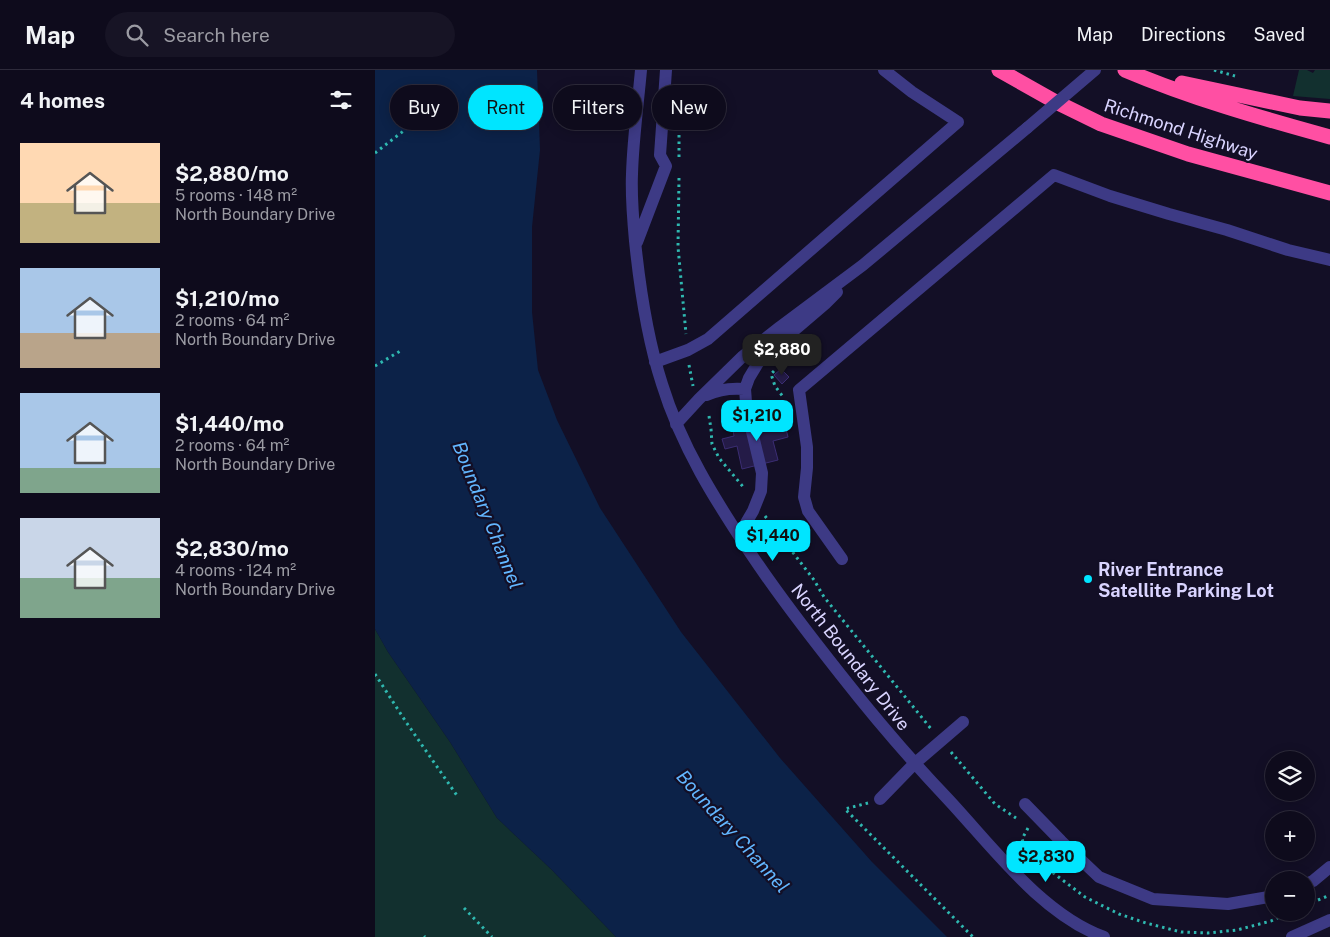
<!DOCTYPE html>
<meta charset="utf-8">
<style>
:root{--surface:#0e0b1c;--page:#171425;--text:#f1f3f6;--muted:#9b9ba3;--line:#2e2b3b;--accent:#00e5ff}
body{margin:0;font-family:"Public Sans",sans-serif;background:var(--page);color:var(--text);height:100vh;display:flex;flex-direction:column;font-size:19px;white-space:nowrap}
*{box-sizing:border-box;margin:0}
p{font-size:16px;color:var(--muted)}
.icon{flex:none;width:28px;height:28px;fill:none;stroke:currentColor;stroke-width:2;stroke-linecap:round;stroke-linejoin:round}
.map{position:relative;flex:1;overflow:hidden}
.drawer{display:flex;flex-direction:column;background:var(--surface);width:375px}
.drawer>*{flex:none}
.top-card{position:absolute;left:15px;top:15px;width:475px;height:45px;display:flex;gap:10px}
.controls{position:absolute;left:890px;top:681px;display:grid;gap:10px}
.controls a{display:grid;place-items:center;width:50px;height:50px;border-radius:50%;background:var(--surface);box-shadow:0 2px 12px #0003,0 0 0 1px var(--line);font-size:25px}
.price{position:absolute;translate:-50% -42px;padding:0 11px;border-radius:10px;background:var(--accent);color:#111;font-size:16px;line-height:32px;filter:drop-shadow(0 1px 2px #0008)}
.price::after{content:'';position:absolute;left:50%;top:30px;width:15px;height:11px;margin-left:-8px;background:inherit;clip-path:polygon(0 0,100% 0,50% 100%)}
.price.active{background:#222;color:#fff}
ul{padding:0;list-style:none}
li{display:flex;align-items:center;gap:15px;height:125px;padding:0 20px}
li span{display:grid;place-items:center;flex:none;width:140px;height:100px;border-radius:0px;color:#555}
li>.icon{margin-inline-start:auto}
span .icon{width:60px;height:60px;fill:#fffc;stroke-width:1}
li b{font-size:21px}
h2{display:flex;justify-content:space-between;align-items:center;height:60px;padding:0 20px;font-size:21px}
.tag{padding:0 18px;border-radius:22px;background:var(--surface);box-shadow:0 2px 12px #0003,0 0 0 1px var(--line);font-size:18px;line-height:45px}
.tag.active{background:var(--accent);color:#111}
header{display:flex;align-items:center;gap:30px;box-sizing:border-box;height:70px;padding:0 25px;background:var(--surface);border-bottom:1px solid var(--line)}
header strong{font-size:24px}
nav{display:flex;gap:28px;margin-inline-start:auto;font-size:18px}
.search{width:350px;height:45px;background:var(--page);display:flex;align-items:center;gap:12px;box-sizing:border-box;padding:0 18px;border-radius:28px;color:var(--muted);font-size:19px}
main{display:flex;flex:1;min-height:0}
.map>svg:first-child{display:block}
</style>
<header>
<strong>Map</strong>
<div class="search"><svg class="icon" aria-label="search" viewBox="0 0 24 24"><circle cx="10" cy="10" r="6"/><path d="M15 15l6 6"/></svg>Search here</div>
<nav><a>Map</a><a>Directions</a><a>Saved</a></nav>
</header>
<main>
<section class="drawer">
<h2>4 homes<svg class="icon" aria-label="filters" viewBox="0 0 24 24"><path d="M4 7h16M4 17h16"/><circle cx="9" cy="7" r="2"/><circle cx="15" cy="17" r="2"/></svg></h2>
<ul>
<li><span style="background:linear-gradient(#ffd9b3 60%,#c2b280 0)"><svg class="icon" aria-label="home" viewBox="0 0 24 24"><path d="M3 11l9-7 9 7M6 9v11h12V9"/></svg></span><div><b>$2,880/mo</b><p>5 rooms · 148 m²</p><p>North Boundary Drive</p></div></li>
<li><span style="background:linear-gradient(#a9c7e8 65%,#b9a48a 0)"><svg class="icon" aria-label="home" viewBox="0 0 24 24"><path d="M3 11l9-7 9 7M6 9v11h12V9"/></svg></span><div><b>$1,210/mo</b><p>2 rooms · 64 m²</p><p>North Boundary Drive</p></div></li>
<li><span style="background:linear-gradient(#a9c7e8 75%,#7fa58c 0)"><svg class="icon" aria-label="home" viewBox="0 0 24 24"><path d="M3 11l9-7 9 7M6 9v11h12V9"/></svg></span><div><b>$1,440/mo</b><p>2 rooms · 64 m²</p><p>North Boundary Drive</p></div></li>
<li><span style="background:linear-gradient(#c9d6e8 60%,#7fa58c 0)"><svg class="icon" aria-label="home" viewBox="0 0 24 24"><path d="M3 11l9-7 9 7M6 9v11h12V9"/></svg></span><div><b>$2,830/mo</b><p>4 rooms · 124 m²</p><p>North Boundary Drive</p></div></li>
</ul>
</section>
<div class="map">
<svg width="955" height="867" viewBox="0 0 955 867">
<rect width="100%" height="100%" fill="#130f26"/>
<path fill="#12302f" d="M 924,0 L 932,0 L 938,3 L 940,0 L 955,0 L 955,29 L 918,26 Z
M 0,559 L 13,582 L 75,672 L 122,748 L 177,800 L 241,867 L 0,867 Z"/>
<path fill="#0c2248" d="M 0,0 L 162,0 L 165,80 L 157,157 L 157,242 L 163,300 L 182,350 L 225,438 L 306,562 L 405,688 L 497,792 L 572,867 L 241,867 L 177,800 L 122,748 L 75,672 L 13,582 L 0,559 Z"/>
<path fill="#241b47" stroke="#3b2d73" d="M 406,299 L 414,307 L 407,314 L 399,305 Z
M 408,347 L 413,367 L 398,371 L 403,390 L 367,399 L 362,376 L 350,379 L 347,369 L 359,366 L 358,360 Z"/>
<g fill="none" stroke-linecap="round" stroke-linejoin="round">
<path stroke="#2fb8b0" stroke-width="3" stroke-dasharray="2.5 4" stroke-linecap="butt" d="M 839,0 L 860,6
M 0,83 L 31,59
M 304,87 L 304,61
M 304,108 L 303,177 L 311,264
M 314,295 L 318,316
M 0,296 L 27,280
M 399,301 L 396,304 L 400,316 L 409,328
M 334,346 L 336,359 L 337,374 L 344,388 L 370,419
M 390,446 L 439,510 L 449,527 L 557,660
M 415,477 L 434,464
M 0,604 L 31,652 L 83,727
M 576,682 L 620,734 L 641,748
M 493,733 L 470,739 L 598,867
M 653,758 L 647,769 L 648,772 L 669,796 L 710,827 L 744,844 L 771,853 L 806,862 L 833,863 L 862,860 L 896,851 L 915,842
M 931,835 L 955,825
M 89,838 L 117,867
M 49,866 L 50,867"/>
<path stroke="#3d3a85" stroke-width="12" d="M 266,0 C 263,34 258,69 257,104 C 256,126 258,149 260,171 C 265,220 272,268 287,314 C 306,376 340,430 376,484 C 404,526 435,566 466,605 C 499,647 534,688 571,727 C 617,776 666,844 729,867
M 262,172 L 291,96 L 285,85 L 291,0
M 280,292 L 313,280 L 333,269 L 583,52 L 537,22 L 509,0
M 332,325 C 344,319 357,318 370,319
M 301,354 L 324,329 L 367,287 L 405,257 L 488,195 L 652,58
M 364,465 L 378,441 L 386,421 L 387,403 L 374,349 L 371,332 L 370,319 L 374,308 L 383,293 L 402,275 L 450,234 L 462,222
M 467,489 L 433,441 L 429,427 L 432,398 L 432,377 L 424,320 L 679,105 L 735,126 L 794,144 L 852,160 L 913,180 L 955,190
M 505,729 L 539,694 L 588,652
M 650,734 L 686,771 L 724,807 L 778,829 L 853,834 L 899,826
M 931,814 L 938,811 L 955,797
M 917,867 L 955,850"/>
<path stroke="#ff4fa3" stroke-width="15" d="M 624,0 L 679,31 L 726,54 L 813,84 L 955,123
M 750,0 C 816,28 886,48 955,67
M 807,13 L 925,38 L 955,41"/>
<path stroke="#3d3a85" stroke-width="12" d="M 652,58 L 720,0"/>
</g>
<circle fill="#00e5ff" stroke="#130f26" stroke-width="2" cx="713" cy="509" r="5"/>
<g text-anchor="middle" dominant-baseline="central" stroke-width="4.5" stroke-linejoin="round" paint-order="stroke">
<g font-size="18" fill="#d9d4ff" stroke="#130f26">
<text transform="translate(806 59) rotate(18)">Richmond Highway</text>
<text transform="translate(476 587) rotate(52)">North Boundary Drive</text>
</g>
<g font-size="18" font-weight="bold" fill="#d9d4ff" stroke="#130f26" text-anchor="start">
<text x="723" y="499">River Entrance<tspan x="723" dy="21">Satellite Parking Lot</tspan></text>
</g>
<g font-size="19" font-style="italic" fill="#62b6ff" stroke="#130f26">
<text transform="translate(113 445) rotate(68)">Boundary Channel</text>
<text transform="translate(358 761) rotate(48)">Boundary Channel</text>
</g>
</g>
</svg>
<div class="controls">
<a><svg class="icon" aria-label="layers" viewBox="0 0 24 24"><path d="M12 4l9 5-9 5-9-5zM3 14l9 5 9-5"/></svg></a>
<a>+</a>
<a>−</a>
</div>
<b class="price active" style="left:407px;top:306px">$2,880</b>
<b class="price" style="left:382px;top:372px">$1,210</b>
<b class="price" style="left:398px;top:492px">$1,440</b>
<b class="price" style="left:671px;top:813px">$2,830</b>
<div class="top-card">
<a class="tag">Buy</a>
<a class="tag active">Rent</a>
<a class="tag">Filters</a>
<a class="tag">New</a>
</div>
</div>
</main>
